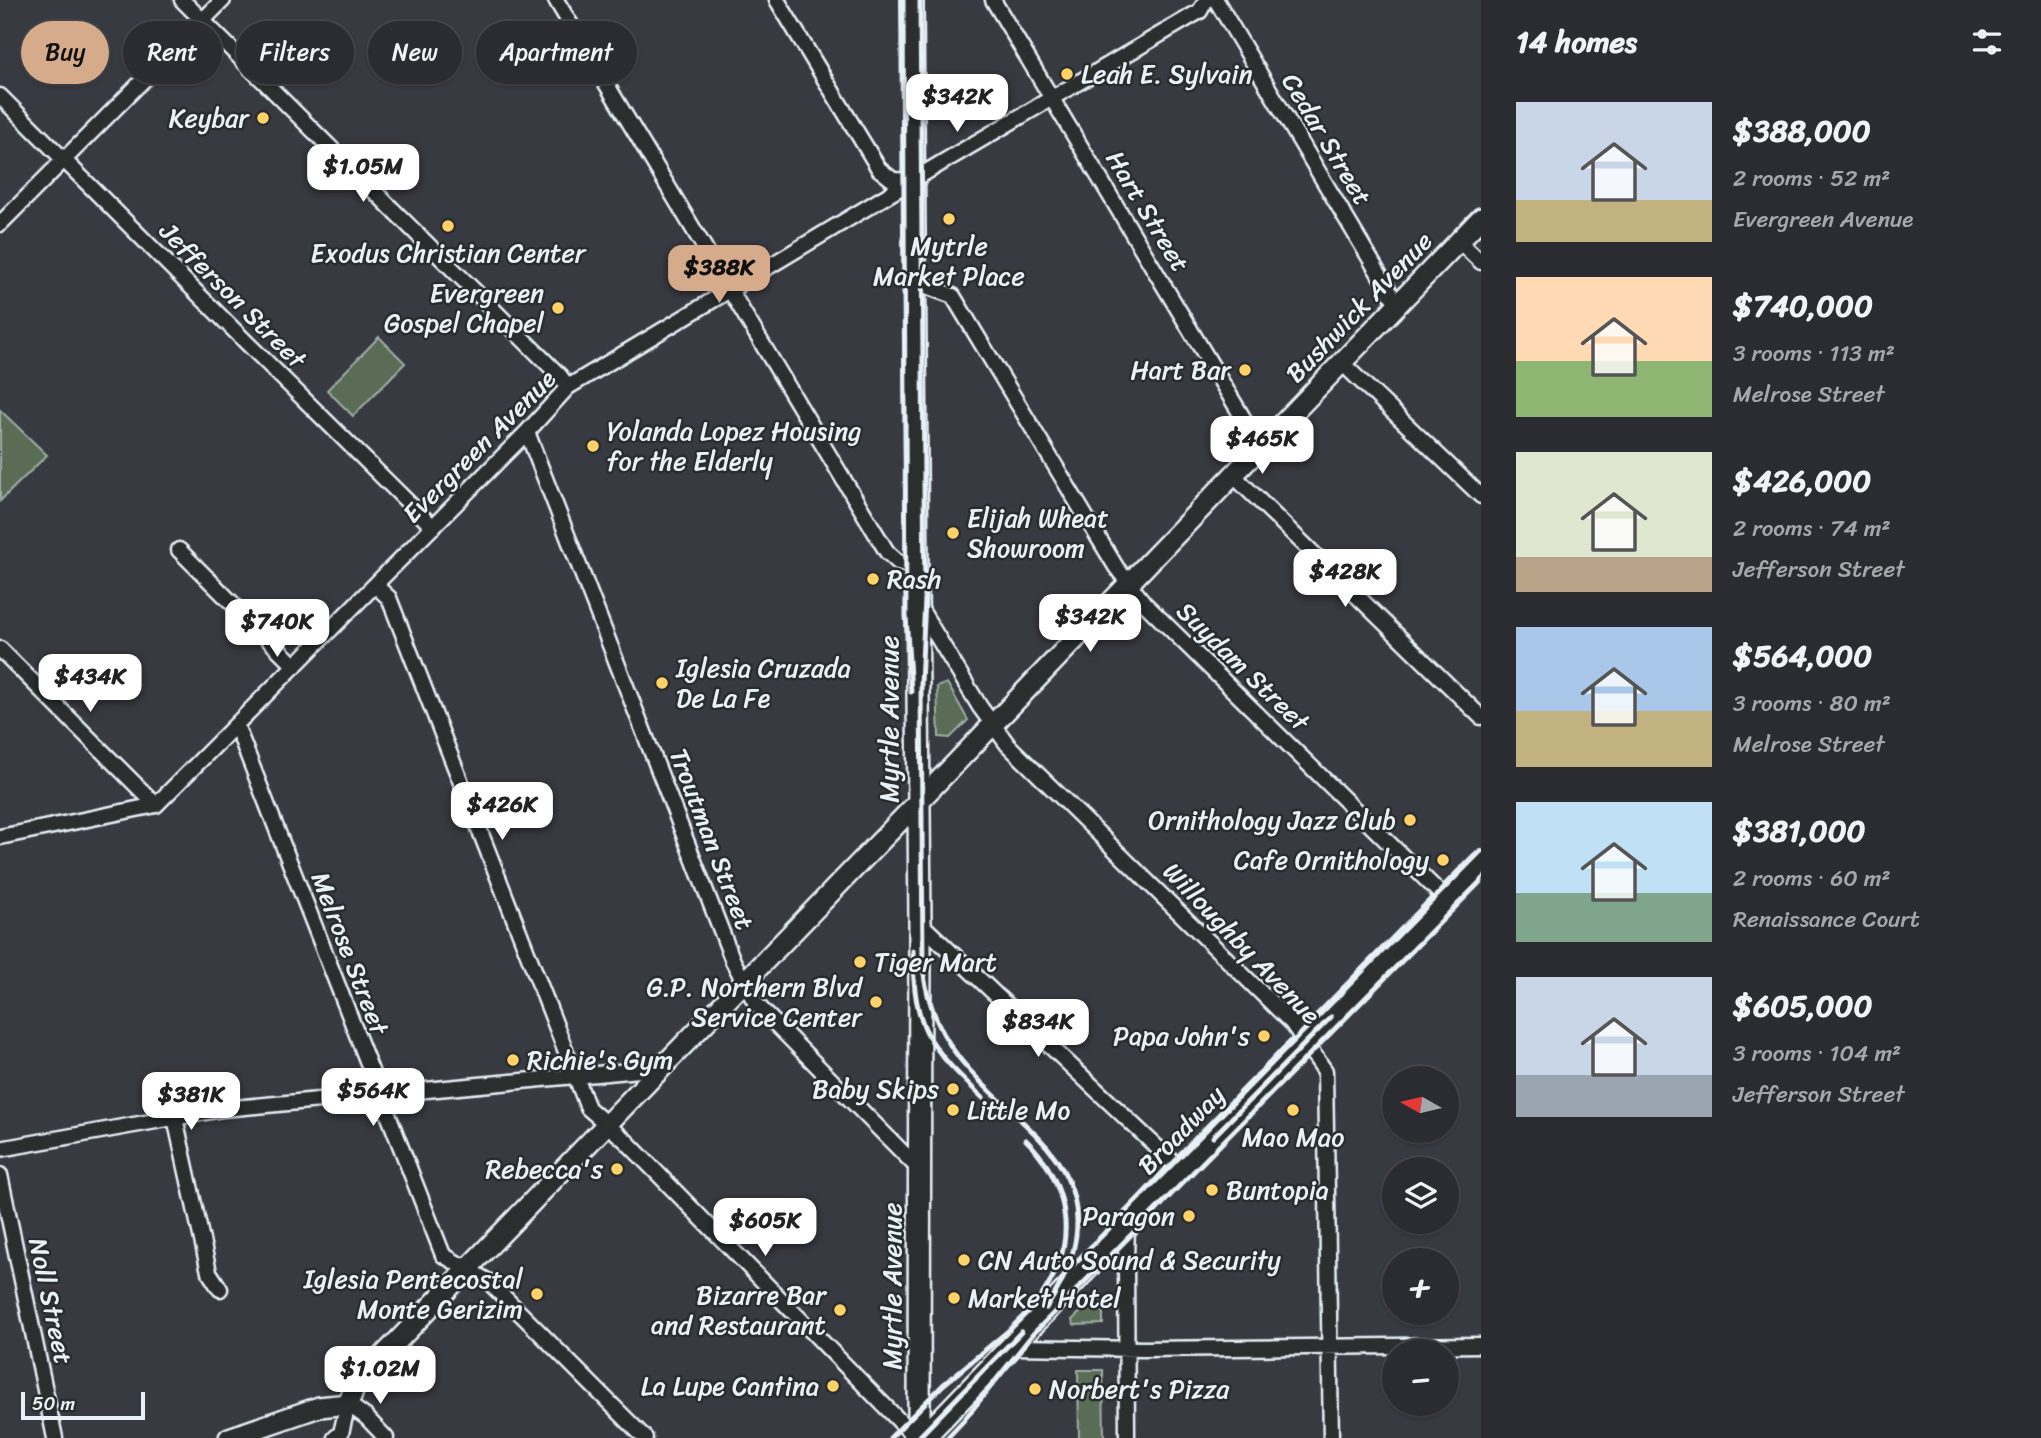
<!DOCTYPE html>
<meta charset="utf-8">
<style>
:root{--surface:#2a2c31;--page:#36383d;--text:#f1f3f6;--muted:#a5a7ab;--line:#46484d;--accent:#d6ab8b}
body{margin:0;font-family:Sriracha,sans-serif;background:var(--page);color:var(--text);height:100vh;display:flex;flex-direction:column;font-size:26px;white-space:nowrap}
*{box-sizing:border-box;margin:0}
p{font-size:23px;color:var(--muted)}
.icon{flex:none;width:38px;height:38px;fill:none;stroke:currentColor;stroke-width:2;stroke-linecap:round;stroke-linejoin:round}
.map{position:relative;flex:1;overflow:hidden}
.drawer{display:flex;flex-direction:column;background:var(--surface);width:560px}
.drawer>*{flex:none}
.hud{position:absolute;left:21px;top:21px;width:665px;height:63px;display:flex;gap:14px}
.needle{width:46px;rotate:278deg}
.buttons{position:absolute;left:1382px;top:1066px;display:grid;gap:14px}
.buttons a{display:grid;place-items:center;width:77px;height:77px;border-radius:50%;background:var(--surface);box-shadow:0 2px 5px #0004,0 0 0 2px var(--line);font-size:35px}
.scale{position:absolute;left:21px;bottom:18px;width:124px;box-sizing:border-box;padding-left:7px;border:4px solid #e8f1f8;border-top:0;font-size:19px;line-height:24px;white-space:nowrap;color:#e8f1f8;-webkit-text-stroke:5px #2a2d2e;paint-order:stroke}
.price{position:absolute;translate:-50% -60px;padding:0 16px;border-radius:14px;background:#fff;color:#222;font-size:23px;line-height:46px;filter:drop-shadow(0 2px 4px #0008)}
.price::after{content:'';position:absolute;left:50%;top:42px;width:21px;height:16px;margin-left:-10px;background:inherit;clip-path:polygon(0 0,100% 0,50% 100%)}
.price.current{background:var(--accent);color:#111}
ul{padding:0;list-style:none}
li{display:flex;align-items:center;gap:21px;height:175px;padding:0 35px}
li span{display:grid;place-items:center;flex:none;width:196px;height:140px;border-radius:0px;color:#555}
li>.icon{margin-inline-start:auto}
span .icon{width:84px;height:84px;fill:#fffc;stroke-width:1}
li b{font-size:30px}
h2{display:flex;justify-content:space-between;align-items:center;height:84px;padding:0 35px;font-size:30px}
.pill{padding:0 24px;border-radius:32px;background:var(--surface);box-shadow:0 2px 5px #0004,0 0 0 2px var(--line);font-size:24px;line-height:63px}
.pill.current{background:var(--accent);color:#111}
main{display:flex;flex:1;min-height:0}
.map>svg:first-child{display:block}
</style>
<main>
<div class="map">
<svg width="1481" height="1438" viewBox="0 0 1481 1438">
<rect width="100%" height="100%" fill="#383a41"/>
<filter id="ink" filterUnits="userSpaceOnUse"><feTurbulence type="fractalNoise" baseFrequency=".0143" numOctaves="2"/><feDisplacementMap in="SourceGraphic" scale="14" xChannelSelector="R" yChannelSelector="G"/><feConvolveMatrix kernelMatrix="1 2 1 2 8 2 1 2 1" color-interpolation-filters="sRGB"/></filter>
<g filter="url(#ink)">
<path fill="#5a6c56" stroke="#a1aea7" stroke-width="2" d="M 379,337 L 405,363 L 353,416 L 327,390 Z
M 0,410 L 47,455 L 0,501 Z
M 947,683 L 968,720 L 950,738 L 939,737 L 937,687 Z
M 1101,1293 L 1103,1295 L 1103,1324 L 1074,1325 L 1072,1320 Z
M 1078,1370 L 1103,1370 L 1104,1438 L 1079,1438 Z"/>
<g fill="none" stroke-linecap="round" stroke-linejoin="round">
<g stroke="#e8f1f8" stroke-width="19">
<path id="street" d="M 182,0 L 560,376 L 568,387
M 556,0 L 887,552 L 898,562 L 916,567
M 777,0 L 879,169 L 893,180 L 913,181
M 993,0 L 1261,448
M 1216,0 L 1397,304
M 0,96 L 241,337 L 433,527
M 0,224 L 223,0
M 1459,241 L 1481,262
M 915,282 L 953,296 L 1116,567 L 1144,603 L 1446,899
M 1342,363 L 1481,496
M 527,432 L 733,961 L 756,1004 L 921,1171
M 1234,476 L 1481,717
M 179,550 L 295,666
M 375,585 L 389,598 L 588,1108 L 626,1141 L 916,1438
M 918,605 L 980,707 L 1008,745 L 1292,1023 L 1325,1071 L 1331,1438
M 0,649 L 156,805
M 236,725 L 443,1255 L 489,1282 L 645,1438
M 0,837 L 156,805 L 527,432 L 568,387 L 943,162 L 1200,11 L 1206,0
M 920,923 L 1180,1169
M 175,1118 L 209,1272 L 220,1289
M 0,1149 L 223,1109 L 661,1068
M 0,1175 L 55,1438
M 1011,1347 L 1143,1349 L 1481,1345
M 335,1438 L 341,1433 L 348,1404 L 366,1417 L 386,1438
M 1127,1438 L 1126,1259 L 1127,1227"/>
</g>
<g stroke="#e8f1f8" stroke-width="24">
<path id="secondary" d="M 229,1438 L 319,1407 L 348,1404 L 356,1384 C 730,994 1108,609 1481,218"/>
</g>
<g stroke="#e8f1f8" stroke-width="26">
<path id="primary" d="M 912,0 L 920,923 L 919,1438
M 923,1438 L 1127,1227 L 1180,1169 L 1481,863"/>
</g>
<use href="#street" stroke="#2a2d2e" stroke-width="14"/>
<use href="#secondary" stroke="#2a2d2e" stroke-width="19"/>
<use href="#primary" stroke="#2a2d2e" stroke-width="21"/>
<path stroke="#e8f1f8" stroke-width="5" d="M 903,0 L 906,616 L 911,692
M 920,0 L 925,599 L 921,683 L 923,966 C 926,1000 939,1032 960,1059 C 983,1088 1013,1111 1039,1138 C 1091,1192 1086,1249 1046,1308
M 913,951 C 913,1029 929,1046 983,1098
M 1213,1137 L 1331,1017
M 1026,1140 C 1060,1173 1076,1223 1057,1268 C 1052,1280 1045,1291 1038,1301
M 1070,1268 L 1481,851
M 890,1438 L 943,1385 L 1007,1332 L 1044,1296
M 918,1438 L 1021,1332
M 947,1438 L 964,1420 L 1033,1334 L 1481,881"/>
</g>
</g>
<g fill="#ffd166" stroke="#2a2d2e" stroke-width="2.5">
<circle cx="1067" cy="74" r="7"/>
<circle cx="263" cy="118" r="7"/>
<circle cx="949" cy="219" r="7"/>
<circle cx="448" cy="226" r="7"/>
<circle cx="558" cy="308" r="7"/>
<circle cx="1245" cy="370" r="7"/>
<circle cx="593" cy="446" r="7"/>
<circle cx="953" cy="533" r="7"/>
<circle cx="873" cy="579" r="7"/>
<circle cx="662" cy="683" r="7"/>
<circle cx="1410" cy="820" r="7"/>
<circle cx="1443" cy="860" r="7"/>
<circle cx="860" cy="962" r="7"/>
<circle cx="876" cy="1002" r="7"/>
<circle cx="1264" cy="1036" r="7"/>
<circle cx="513" cy="1060" r="7"/>
<circle cx="953" cy="1089" r="7"/>
<circle cx="953" cy="1110" r="7"/>
<circle cx="1293" cy="1110" r="7"/>
<circle cx="617" cy="1169" r="7"/>
<circle cx="1212" cy="1190" r="7"/>
<circle cx="1189" cy="1216" r="7"/>
<circle cx="964" cy="1260" r="7"/>
<circle cx="537" cy="1294" r="7"/>
<circle cx="954" cy="1298" r="7"/>
<circle cx="840" cy="1310" r="7"/>
<circle cx="833" cy="1386" r="7"/>
<circle cx="1035" cy="1389" r="7"/>
</g>
<g text-anchor="middle" dominant-baseline="central" stroke-width="5" stroke-linejoin="round" paint-order="stroke">
<g font-size="26" fill="#e8f1f8" stroke="#2a2d2e" text-anchor="end">
<text x="1081" y="74" text-anchor="start">Leah E. Sylvain</text>
<text x="249" y="118">Keybar</text>
<text x="949" y="246" text-anchor="middle">Mytrle<tspan x="949" dy="30">Market Place</tspan></text>
<text x="448" y="253" text-anchor="middle">Exodus Christian Center</text>
<text x="544" y="293">Evergreen<tspan x="544" dy="30">Gospel Chapel</tspan></text>
<text x="1231" y="370">Hart Bar</text>
<text x="607" y="431" text-anchor="start">Yolanda Lopez Housing<tspan x="607" dy="30">for the Elderly</tspan></text>
<text x="967" y="518" text-anchor="start">Elijah Wheat<tspan x="967" dy="30">Showroom</tspan></text>
<text x="887" y="579" text-anchor="start">Rash</text>
<text x="676" y="668" text-anchor="start">Iglesia Cruzada<tspan x="676" dy="30">De La Fe</tspan></text>
<text x="1396" y="820">Ornithology Jazz Club</text>
<text x="1429" y="860">Cafe Ornithology</text>
<text x="874" y="962" text-anchor="start">Tiger Mart</text>
<text x="862" y="987">G.P. Northern Blvd<tspan x="862" dy="30">Service Center</tspan></text>
<text x="1250" y="1036">Papa John's</text>
<text x="527" y="1060" text-anchor="start">Richie's Gym</text>
<text x="939" y="1089">Baby Skips</text>
<text x="967" y="1110" text-anchor="start">Little Mo</text>
<text x="1293" y="1137" text-anchor="middle">Mao Mao</text>
<text x="603" y="1169">Rebecca's</text>
<text x="1226" y="1190" text-anchor="start">Buntopia</text>
<text x="1175" y="1216">Paragon</text>
<text x="978" y="1260" text-anchor="start">CN Auto Sound &amp; Security</text>
<text x="523" y="1279">Iglesia Pentecostal<tspan x="523" dy="30">Monte Gerizim</tspan></text>
<text x="826" y="1295">Bizarre Bar<tspan x="826" dy="30">and Restaurant</tspan></text>
<text x="968" y="1298" text-anchor="start">Market Hotel</text>
<text x="819" y="1386">La Lupe Cantina</text>
<text x="1049" y="1389" text-anchor="start">Norbert's Pizza</text>
</g>
<g font-size="26" fill="#e8f1f8" stroke="#2a2d2e">
<text transform="translate(1327 139) rotate(59)">Cedar Street</text>
<text transform="translate(1148 211) rotate(59)">Hart Street</text>
<text transform="translate(233 295) rotate(45)">Jefferson Street</text>
<text transform="translate(1359 307) rotate(-46)">Bushwick Avenue</text>
<text transform="translate(479 446) rotate(-45)">Evergreen Avenue</text>
<text transform="translate(1243 666) rotate(44)">Suydam Street</text>
<text transform="translate(889 719) rotate(-90)">Myrtle Avenue</text>
<text transform="translate(712 839) rotate(69)">Troutman Street</text>
<text transform="translate(1242 943) rotate(46)">Willoughby Avenue</text>
<text transform="translate(350 953) rotate(69)">Melrose Street</text>
<text transform="translate(1181 1130) rotate(-46)">Broadway</text>
<text transform="translate(892 1286) rotate(-90)">Myrtle Avenue</text>
<text transform="translate(51 1301) rotate(78)">Noll Street</text>
</g>
</g>
</svg>
<div class="buttons">
<a><svg class="needle" viewBox="-14 -14 28 28"><path d="M0-13l5 13h-10z" fill="#e53935"/><path d="M0 13l5-13h-10z" fill="#a5a7ab"/></svg></a>
<a><svg class="icon" aria-label="layers" viewBox="0 0 24 24"><path d="M12 4l9 5-9 5-9-5zM3 14l9 5 9-5"/></svg></a>
<a>+</a>
<a>−</a>
</div>
<div class="scale">50 m</div>
<b class="price" style="left:957px;top:134px">$342K</b>
<b class="price" style="left:363px;top:204px">$1.05M</b>
<b class="price current" style="left:719px;top:305px">$388K</b>
<b class="price" style="left:1262px;top:476px">$465K</b>
<b class="price" style="left:1345px;top:609px">$428K</b>
<b class="price" style="left:1090px;top:654px">$342K</b>
<b class="price" style="left:277px;top:659px">$740K</b>
<b class="price" style="left:90px;top:714px">$434K</b>
<b class="price" style="left:502px;top:842px">$426K</b>
<b class="price" style="left:1038px;top:1059px">$834K</b>
<b class="price" style="left:373px;top:1128px">$564K</b>
<b class="price" style="left:191px;top:1132px">$381K</b>
<b class="price" style="left:765px;top:1258px">$605K</b>
<b class="price" style="left:380px;top:1406px">$1.02M</b>
<div class="hud">
<a class="pill current">Buy</a>
<a class="pill">Rent</a>
<a class="pill">Filters</a>
<a class="pill">New</a>
<a class="pill">Apartment</a>
</div>
</div>
<section class="drawer">
<h2>14 homes<svg class="icon" aria-label="filters" viewBox="0 0 24 24"><path d="M4 7h16M4 17h16"/><circle cx="9" cy="7" r="2"/><circle cx="15" cy="17" r="2"/></svg></h2>
<ul>
<li><span style="background:linear-gradient(#c9d6e8 70%,#c2b280 0)"><svg class="icon" aria-label="home" viewBox="0 0 24 24"><path d="M3 11l9-7 9 7M6 9v11h12V9"/></svg></span><div><b>$388,000</b><p>2 rooms · 52 m²</p><p>Evergreen Avenue</p></div></li>
<li><span style="background:linear-gradient(#ffd9b3 60%,#8fb573 0)"><svg class="icon" aria-label="home" viewBox="0 0 24 24"><path d="M3 11l9-7 9 7M6 9v11h12V9"/></svg></span><div><b>$740,000</b><p>3 rooms · 113 m²</p><p>Melrose Street</p></div></li>
<li><span style="background:linear-gradient(#dfe7d0 75%,#b9a48a 0)"><svg class="icon" aria-label="home" viewBox="0 0 24 24"><path d="M3 11l9-7 9 7M6 9v11h12V9"/></svg></span><div><b>$426,000</b><p>2 rooms · 74 m²</p><p>Jefferson Street</p></div></li>
<li><span style="background:linear-gradient(#a9c7e8 60%,#c2b280 0)"><svg class="icon" aria-label="home" viewBox="0 0 24 24"><path d="M3 11l9-7 9 7M6 9v11h12V9"/></svg></span><div><b>$564,000</b><p>3 rooms · 80 m²</p><p>Melrose Street</p></div></li>
<li><span style="background:linear-gradient(#bfe0f5 65%,#7fa58c 0)"><svg class="icon" aria-label="home" viewBox="0 0 24 24"><path d="M3 11l9-7 9 7M6 9v11h12V9"/></svg></span><div><b>$381,000</b><p>2 rooms · 60 m²</p><p>Renaissance Court</p></div></li>
<li><span style="background:linear-gradient(#c9d6e8 70%,#9aa5b1 0)"><svg class="icon" aria-label="home" viewBox="0 0 24 24"><path d="M3 11l9-7 9 7M6 9v11h12V9"/></svg></span><div><b>$605,000</b><p>3 rooms · 104 m²</p><p>Jefferson Street</p></div></li>
</ul>
</section>
</main>
